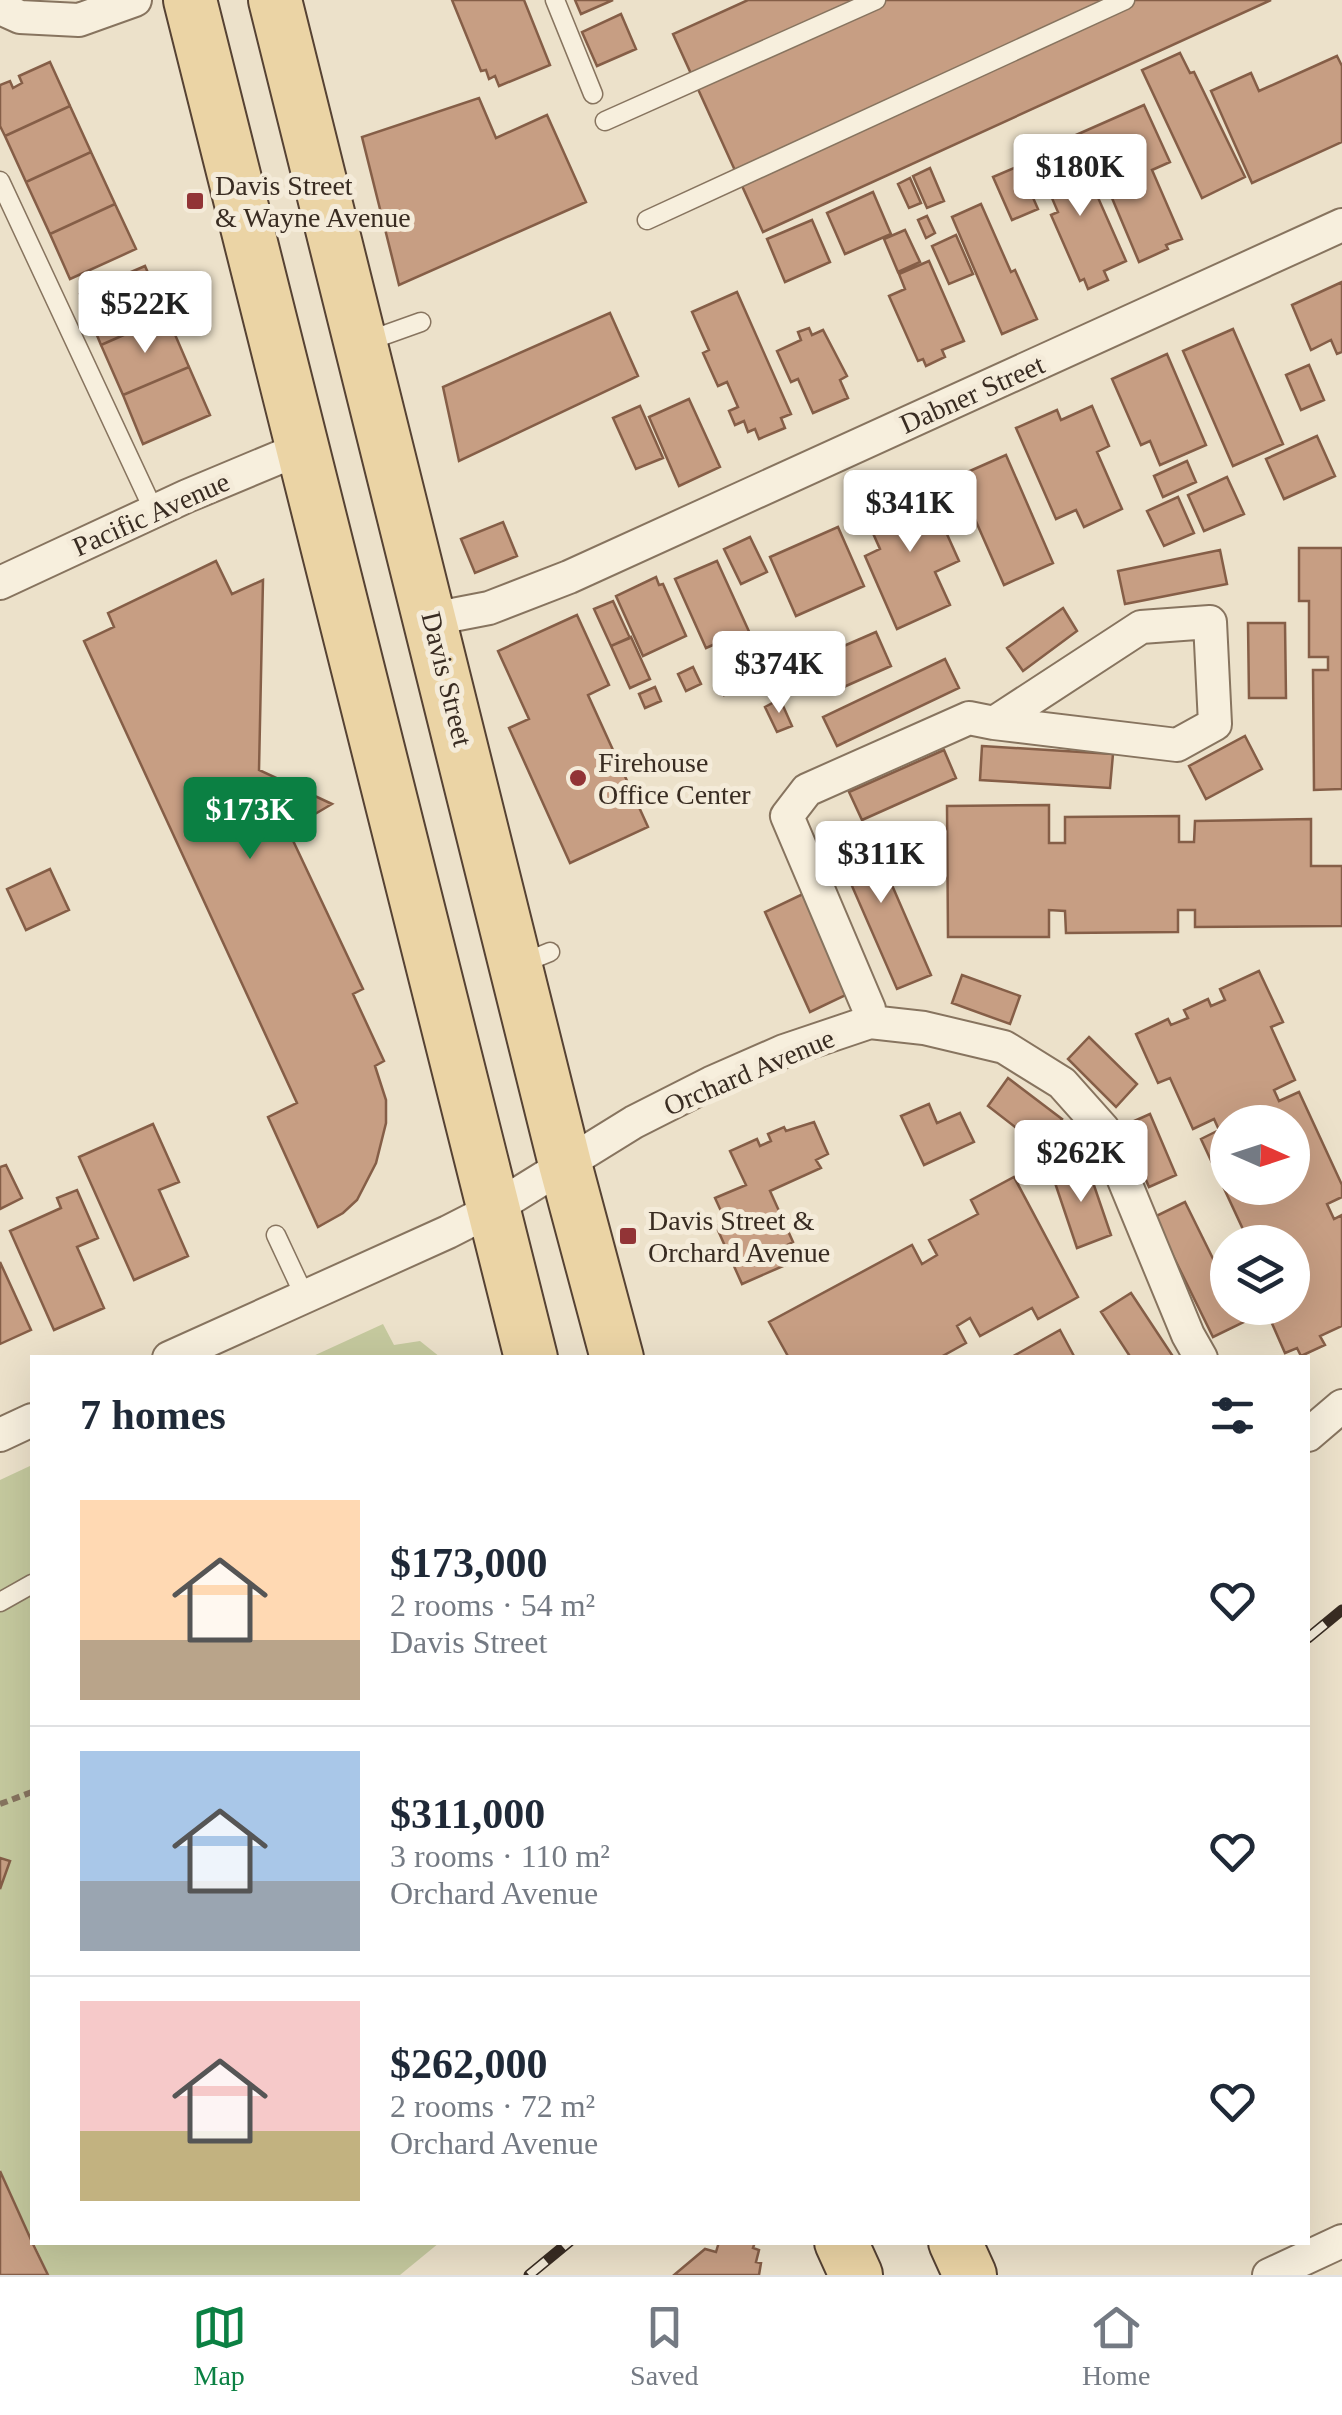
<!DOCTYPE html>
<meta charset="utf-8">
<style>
:root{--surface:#fff;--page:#f6f6f7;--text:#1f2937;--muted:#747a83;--line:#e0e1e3;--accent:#0b8043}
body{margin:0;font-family:"Times New Roman",serif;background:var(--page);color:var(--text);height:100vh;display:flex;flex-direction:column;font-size:38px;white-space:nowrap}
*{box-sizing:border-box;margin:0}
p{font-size:32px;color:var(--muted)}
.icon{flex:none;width:55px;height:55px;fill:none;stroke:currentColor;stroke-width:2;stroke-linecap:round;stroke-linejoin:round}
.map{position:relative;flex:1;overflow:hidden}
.details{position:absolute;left:30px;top:1355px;width:1280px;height:890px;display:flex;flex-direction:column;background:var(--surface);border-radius:0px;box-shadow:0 10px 40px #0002}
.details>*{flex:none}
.needle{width:65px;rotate:93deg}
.tools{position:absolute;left:1210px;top:1105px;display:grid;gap:20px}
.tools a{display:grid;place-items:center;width:100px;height:100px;border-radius:50%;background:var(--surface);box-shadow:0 10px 40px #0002;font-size:50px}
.price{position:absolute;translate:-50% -85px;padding:0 22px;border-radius:10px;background:#fff;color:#222;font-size:32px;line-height:65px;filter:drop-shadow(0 2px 5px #0008)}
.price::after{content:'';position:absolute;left:50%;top:60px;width:30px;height:22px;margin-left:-15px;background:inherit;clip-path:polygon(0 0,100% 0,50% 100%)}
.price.current{background:var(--accent);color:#fff}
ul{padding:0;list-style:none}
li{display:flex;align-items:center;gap:30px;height:250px;padding:0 50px}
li+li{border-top:2px solid var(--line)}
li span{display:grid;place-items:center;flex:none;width:280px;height:200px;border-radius:0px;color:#555}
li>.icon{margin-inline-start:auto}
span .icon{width:120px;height:120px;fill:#fffc;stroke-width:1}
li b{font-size:42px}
h2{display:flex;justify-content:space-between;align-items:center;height:120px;padding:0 50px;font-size:42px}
.tabs{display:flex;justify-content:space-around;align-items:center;height:140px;border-top:2px solid var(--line);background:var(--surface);font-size:28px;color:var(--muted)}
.tabs a{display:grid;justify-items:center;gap:5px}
.tabs .current{color:var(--accent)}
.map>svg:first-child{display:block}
</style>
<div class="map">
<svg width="1342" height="2275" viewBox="0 0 1342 2275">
<rect width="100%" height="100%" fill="#ece1ca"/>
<path fill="#c5c99e" d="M 383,1324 L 394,1345 L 420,1341 L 440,1357 L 311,1357 Z
M 32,1465 L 32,2240 L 0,2169 L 0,1480 Z
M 34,2243 L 439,2243 L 400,2275 L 49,2275 Z"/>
<path fill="#c79e83" stroke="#855e47" stroke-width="2.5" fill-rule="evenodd" d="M 452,0 L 524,0 L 550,65 L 499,86 L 495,76 L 489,79 L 486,70 L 481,71 Z
M 575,0 L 613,0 L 581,14 Z
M 748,0 L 1271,0 L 763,232 L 673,34 Z
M 621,14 L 636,49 L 597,66 L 582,32 Z
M 1180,53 L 1190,73 L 1194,72 L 1245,177 L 1202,198 L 1142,70 Z
M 1337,56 L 1342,66 L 1342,142 L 1252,183 L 1211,91 L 1251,73 L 1259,91 Z
M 50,62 L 70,106 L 5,136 L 0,126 L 0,85 L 10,81 L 13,88 L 22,83 L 19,76 Z
M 479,98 L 496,138 L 547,115 L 586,202 L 399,285 L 362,137 Z
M 1144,105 L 1170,162 L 1152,170 L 1182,239 L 1166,245 L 1168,249 L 1139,262 L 1109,191 L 1102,194 L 1076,135 Z
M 70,106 L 91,152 L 26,182 L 5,136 Z
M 1070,146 L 1091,195 L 1096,193 L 1126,261 L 1104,271 L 1108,280 L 1088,289 L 1084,279 L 1080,281 L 1051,215 L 1058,212 L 1036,161 Z
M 91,152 L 115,204 L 50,234 L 26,182 Z
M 1019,166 L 1038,209 L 1012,220 L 993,177 Z
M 930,168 L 944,201 L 927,208 L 913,176 Z
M 910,178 L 921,203 L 909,208 L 898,184 Z
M 873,192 L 891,234 L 845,254 L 827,213 Z
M 115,204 L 136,249 L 70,279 L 50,234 Z
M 981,204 L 1011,272 L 1015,270 L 1037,319 L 1002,334 L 952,217 Z
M 927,216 L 935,233 L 926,238 L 918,220 Z
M 812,220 L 830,262 L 785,282 L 767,239 Z
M 905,230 L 920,262 L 898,272 L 884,239 Z
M 956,235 L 973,274 L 949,284 L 932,246 Z
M 929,261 L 964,341 L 942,350 L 945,357 L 926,366 L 923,359 L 918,361 L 889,296 L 905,289 L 899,274 Z
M 145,266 L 167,316 L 101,345 L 80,294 Z
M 1342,282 L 1342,352 L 1337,354 L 1331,340 L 1311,350 L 1292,305 Z
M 737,292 L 791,414 L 781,418 L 785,428 L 759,439 L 755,429 L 748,432 L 744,421 L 735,425 L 729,411 L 738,407 L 727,382 L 718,386 L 703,353 L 709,350 L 692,312 Z
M 610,313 L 638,376 L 459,461 L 443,387 Z
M 167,316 L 189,367 L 123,395 L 101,345 Z
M 809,328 L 812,335 L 823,330 L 847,376 L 840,380 L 848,398 L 813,413 L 798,379 L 791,382 L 777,351 L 801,340 L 798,332 Z
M 1233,329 L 1283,444 L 1233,466 L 1183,351 Z
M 1167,354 L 1206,445 L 1160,465 L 1150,441 L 1141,445 L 1112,379 Z
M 1309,365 L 1324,400 L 1301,410 L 1286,375 Z
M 189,367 L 210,415 L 143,444 L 123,395 Z
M 689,399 L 720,467 L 679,486 L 649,417 Z
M 640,406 L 663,458 L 636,469 L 613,418 Z
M 1092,406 L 1109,446 L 1097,452 L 1122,509 L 1084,527 L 1076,510 L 1056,519 L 1016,428 L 1057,410 L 1061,420 Z
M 1317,436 L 1335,476 L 1284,499 L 1266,459 Z
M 1006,455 L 1053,563 L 1004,585 L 974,517 L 963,522 L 945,482 Z
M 1187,461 L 1196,482 L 1163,497 L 1154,476 Z
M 1227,477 L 1244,514 L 1204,531 L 1188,495 Z
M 924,483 L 959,561 L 935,572 L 950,605 L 897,629 L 865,556 L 880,549 L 863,511 Z
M 1178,497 L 1194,533 L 1164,546 L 1147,511 Z
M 503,522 L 517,556 L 475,573 L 461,539 Z
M 838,527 L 864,586 L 796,616 L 770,557 Z
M 750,537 L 767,572 L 741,584 L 724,549 Z
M 1299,548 L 1342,548 L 1342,789 L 1314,790 L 1313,670 L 1328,670 L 1328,657 L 1309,657 L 1309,601 L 1299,601 Z
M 1220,550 L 1227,584 L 1125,604 L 1118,571 Z
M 216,561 L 232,594 L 263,580 L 259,770 L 332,804 L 288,830 L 363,989 L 353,994 L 384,1061 L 375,1066 L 386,1100 L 386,1123 L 376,1163 L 357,1200 L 343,1213 L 318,1227 L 268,1117 L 297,1103 L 84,641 L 114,627 L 108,613 Z
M 717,561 L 756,647 L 730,659 L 722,641 L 706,648 L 675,579 Z
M 656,577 L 659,585 L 663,584 L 686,636 L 643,656 L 616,596 Z
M 613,601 L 630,638 L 611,646 L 594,609 Z
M 1063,608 L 1077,631 L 1023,671 L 1007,648 Z
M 577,615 L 609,685 L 588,695 L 648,827 L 570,863 L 509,728 L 529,719 L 498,651 Z
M 1248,623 L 1285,623 L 1286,698 L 1249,698 Z
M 876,632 L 891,666 L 837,690 L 823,655 Z
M 631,637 L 650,679 L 630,688 L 611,646 Z
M 945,659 L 959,688 L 837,746 L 823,717 Z
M 751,660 L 759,678 L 724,695 L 715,677 Z
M 693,667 L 701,684 L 686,691 L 678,674 Z
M 655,687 L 661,701 L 645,708 L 639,694 Z
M 780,699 L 792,726 L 777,732 L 765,707 Z
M 1245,736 L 1262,769 L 1206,799 L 1189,766 Z
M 982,746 L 1113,754 L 1110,788 L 980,780 Z
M 944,750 L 956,778 L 862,820 L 849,792 Z
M 1049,805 L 1049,843 L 1065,843 L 1065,817 L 1179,816 L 1179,842 L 1194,842 L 1195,821 L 1311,819 L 1311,866 L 1342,866 L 1342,926 L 1195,927 L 1195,910 L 1178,910 L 1178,932 L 1066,933 L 1065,911 L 1049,910 L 1049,937 L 948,937 L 947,806 Z
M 865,823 L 931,975 L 897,989 L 831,838 Z
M 50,869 L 69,910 L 26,930 L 7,889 Z
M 803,894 L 848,994 L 810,1012 L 765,912 Z
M 1259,971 L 1283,1022 L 1271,1027 L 1295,1080 L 1274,1090 L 1279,1101 L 1299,1092 L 1342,1185 L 1342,1197 L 1327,1204 L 1334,1219 L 1342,1215 L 1342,1326 L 1320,1336 L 1325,1345 L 1301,1356 L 1297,1348 L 1285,1353 L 1267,1312 L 1277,1308 L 1292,1308 L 1292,1242 L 1270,1242 L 1266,1232 L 1248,1240 L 1201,1139 L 1219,1130 L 1214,1119 L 1193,1129 L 1170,1078 L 1158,1083 L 1136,1034 L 1168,1019 L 1171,1025 L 1188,1018 L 1184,1010 L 1208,999 L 1211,1006 L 1225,1000 L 1220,989 ZM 1228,1122 L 1292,1122 L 1292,1188 L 1228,1188 Z
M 962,975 L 1020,996 L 1010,1024 L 952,1003 Z
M 1089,1037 L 1137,1084 L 1116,1107 L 1068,1059 Z
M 1008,1078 L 1062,1119 L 1041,1147 L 988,1106 Z
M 929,1104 L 937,1123 L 960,1113 L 974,1142 L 924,1165 L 901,1116 Z
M 1150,1114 L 1176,1175 L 1149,1187 L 1123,1126 Z
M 814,1122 L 828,1154 L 816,1160 L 821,1168 L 770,1191 L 793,1242 L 783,1247 L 790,1263 L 742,1284 L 716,1226 L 726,1222 L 715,1198 L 746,1185 L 730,1151 L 757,1139 L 760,1146 L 771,1141 L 768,1134 L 784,1127 L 786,1131 Z
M 153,1124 L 179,1182 L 159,1190 L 188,1256 L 134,1280 L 79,1157 Z
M 1086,1162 L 1111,1235 L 1077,1248 L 1052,1174 Z
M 6,1165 L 22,1198 L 0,1209 L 0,1167 Z
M 1014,1177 L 1078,1297 L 1038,1319 L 1032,1308 L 980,1336 L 970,1318 L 957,1326 L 966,1343 L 939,1358 L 789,1358 L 769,1322 L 912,1245 L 922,1264 L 937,1255 L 929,1240 L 978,1214 L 971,1200 Z
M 77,1190 L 98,1238 L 77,1247 L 104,1308 L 54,1330 L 10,1231 L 61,1208 L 57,1198 Z
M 1185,1202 L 1228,1289 L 1228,1308 L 1237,1308 L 1244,1322 L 1213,1337 L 1154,1217 Z
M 0,1262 L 31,1330 L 0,1344 Z
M 1131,1293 L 1174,1358 L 1131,1358 L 1101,1312 Z
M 1060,1330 L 1075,1358 L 1010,1358 Z
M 0,1858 L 10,1861 L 0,1889 Z
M 0,2171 L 32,2242 L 48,2275 L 0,2275 Z
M 719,2242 L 755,2242 L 753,2248 L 759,2250 L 756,2262 L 761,2263 L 759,2275 L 674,2275 L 705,2249 L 716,2252 Z"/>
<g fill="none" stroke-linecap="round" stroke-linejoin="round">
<g stroke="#87745f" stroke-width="21">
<path id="lane" d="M 555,0 L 593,94
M 605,121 L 876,0
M 0,181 L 154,511
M 647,220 L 1125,0
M 365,342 L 421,322
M 518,965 L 550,952
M 276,1235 L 305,1297
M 0,1602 L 32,1584"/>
</g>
<g stroke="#87745f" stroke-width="36">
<path id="street" d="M 0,8 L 20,17 L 79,20 L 135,0
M 0,583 L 187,496 L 302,448
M 432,619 L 489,608 L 569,577 L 1342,225
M 870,1022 L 869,1009 L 787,816 L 807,790 L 969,718 L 994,723 L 1177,745 L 1215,724 L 1210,622 L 1141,627 L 994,723
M 169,1358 L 448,1232 L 495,1208 L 634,1122 L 711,1083 L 784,1051 L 870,1022 L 924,1028 L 1004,1047 L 1062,1083 L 1103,1129 L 1188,1335 L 1201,1358
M 0,1435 L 32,1420
M 1308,1435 L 1342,1406
M 1269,2275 L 1342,2241"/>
</g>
<g stroke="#564233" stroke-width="56">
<path id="primary" d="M 190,0 L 531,1358
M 275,0 L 565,1164 L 617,1358
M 841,2242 L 856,2275
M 955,2242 L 970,2275"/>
</g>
<path stroke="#87745f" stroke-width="6" stroke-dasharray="8 5" stroke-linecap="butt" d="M 0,1804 L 32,1792"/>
<use href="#lane" stroke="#f7efdd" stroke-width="18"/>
<use href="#street" stroke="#f7efdd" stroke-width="32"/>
<use href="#primary" stroke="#ebd4a5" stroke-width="52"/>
<g stroke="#392c22" stroke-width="11">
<path id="rail" d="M 1308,1638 L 1342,1610
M 529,2275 L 569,2242"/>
</g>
<use href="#rail" stroke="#f4ebd9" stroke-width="8" stroke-dasharray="22" stroke-linecap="butt"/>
</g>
<g fill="#923436" stroke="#f4ebd9" stroke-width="4">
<rect x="185" y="191" width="20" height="20" rx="5"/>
<circle cx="578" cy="778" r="10"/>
<rect x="618" y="1226" width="20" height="20" rx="5"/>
</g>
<g text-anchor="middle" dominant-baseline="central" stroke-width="10" stroke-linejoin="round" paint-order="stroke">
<g font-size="28" fill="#392c22" stroke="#f4ebd9" text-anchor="start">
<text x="215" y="185">Davis Street<tspan x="215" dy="32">&amp; Wayne Avenue</tspan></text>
<text x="598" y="762">Firehouse<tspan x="598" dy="32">Office Center</tspan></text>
<text x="648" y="1220">Davis Street &amp;<tspan x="648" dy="32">Orchard Avenue</tspan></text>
</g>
<g font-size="28" fill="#392c22" stroke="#f4ebd9">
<text transform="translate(972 394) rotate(-24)">Dabner Street</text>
<text transform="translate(151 514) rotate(-24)">Pacific Avenue</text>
<text transform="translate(447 679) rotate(76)">Davis Street</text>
<text transform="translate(749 1072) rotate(-23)">Orchard Avenue</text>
</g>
</g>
</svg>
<div class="tools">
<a><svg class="needle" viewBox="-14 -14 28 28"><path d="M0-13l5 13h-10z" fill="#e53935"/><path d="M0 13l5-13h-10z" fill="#747a83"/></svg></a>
<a><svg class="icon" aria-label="layers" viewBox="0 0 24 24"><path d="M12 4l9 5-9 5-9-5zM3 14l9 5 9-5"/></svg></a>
</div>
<b class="price" style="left:1080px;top:219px">$180K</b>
<b class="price" style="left:145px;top:356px">$522K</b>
<b class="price" style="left:910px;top:555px">$341K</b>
<b class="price" style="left:779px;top:716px">$374K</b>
<b class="price current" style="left:250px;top:862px">$173K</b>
<b class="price" style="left:881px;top:906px">$311K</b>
<b class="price" style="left:1081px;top:1205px">$262K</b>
<section class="details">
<h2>7 homes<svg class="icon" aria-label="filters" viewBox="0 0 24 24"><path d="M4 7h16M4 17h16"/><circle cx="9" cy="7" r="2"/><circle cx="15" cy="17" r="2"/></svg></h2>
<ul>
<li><span style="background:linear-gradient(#ffd9b3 70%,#b9a48a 0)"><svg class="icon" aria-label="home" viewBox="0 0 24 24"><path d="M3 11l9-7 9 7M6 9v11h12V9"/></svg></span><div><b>$173,000</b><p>2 rooms · 54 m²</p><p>Davis Street</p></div><svg class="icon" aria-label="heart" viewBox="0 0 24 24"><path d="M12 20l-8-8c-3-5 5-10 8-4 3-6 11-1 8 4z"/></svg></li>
<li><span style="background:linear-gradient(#a9c7e8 65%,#9aa5b1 0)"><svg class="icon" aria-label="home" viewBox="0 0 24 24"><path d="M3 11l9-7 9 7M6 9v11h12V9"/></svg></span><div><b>$311,000</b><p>3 rooms · 110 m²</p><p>Orchard Avenue</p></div><svg class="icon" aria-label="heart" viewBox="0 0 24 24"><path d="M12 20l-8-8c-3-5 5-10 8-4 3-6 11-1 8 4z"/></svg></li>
<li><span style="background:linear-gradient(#f6c9c9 65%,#c2b280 0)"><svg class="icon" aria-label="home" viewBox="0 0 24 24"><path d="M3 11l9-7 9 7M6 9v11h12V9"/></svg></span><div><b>$262,000</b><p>2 rooms · 72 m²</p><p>Orchard Avenue</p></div><svg class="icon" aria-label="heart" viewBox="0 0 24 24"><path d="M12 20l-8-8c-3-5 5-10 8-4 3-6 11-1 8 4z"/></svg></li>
</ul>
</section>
</div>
<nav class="tabs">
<a class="current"><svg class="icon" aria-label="map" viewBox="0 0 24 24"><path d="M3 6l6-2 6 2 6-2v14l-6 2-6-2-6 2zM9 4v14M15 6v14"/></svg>Map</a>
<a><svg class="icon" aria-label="saved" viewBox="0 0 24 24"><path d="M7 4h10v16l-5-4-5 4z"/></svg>Saved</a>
<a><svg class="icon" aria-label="home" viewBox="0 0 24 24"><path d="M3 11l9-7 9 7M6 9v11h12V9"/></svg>Home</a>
</nav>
